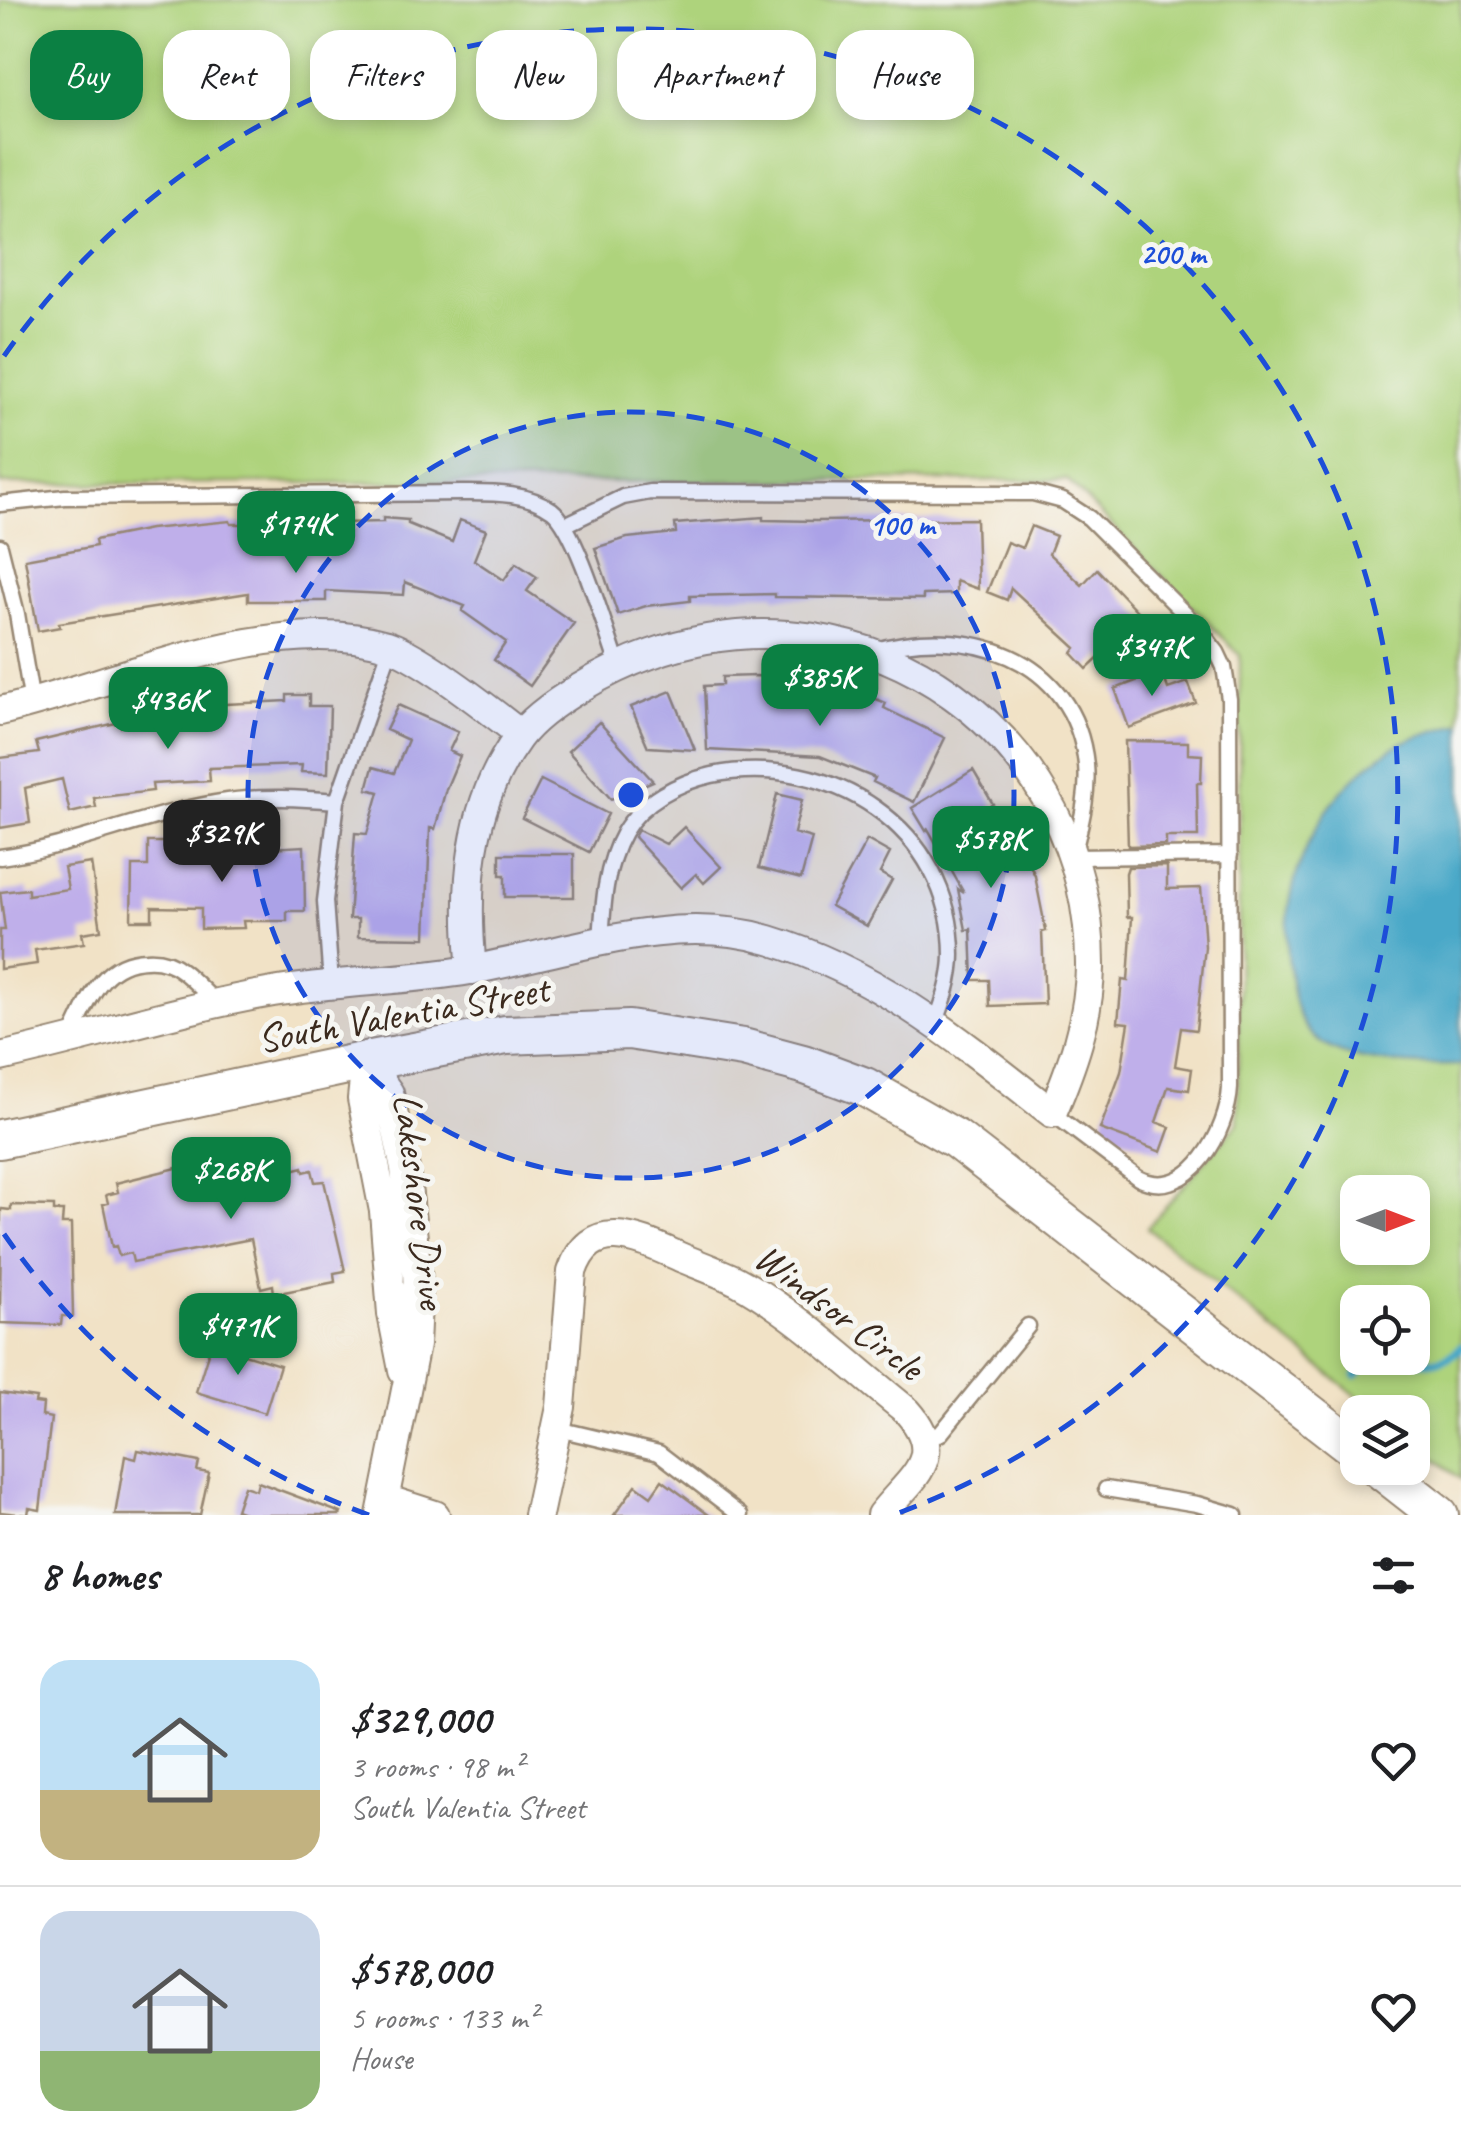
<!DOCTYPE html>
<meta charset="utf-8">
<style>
:root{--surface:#fff;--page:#f6f6f6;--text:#202124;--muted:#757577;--line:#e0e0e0;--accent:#0b8043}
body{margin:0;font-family:Caveat,sans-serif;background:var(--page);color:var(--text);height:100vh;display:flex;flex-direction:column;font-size:38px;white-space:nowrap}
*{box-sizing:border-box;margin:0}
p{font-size:32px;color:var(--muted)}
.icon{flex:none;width:55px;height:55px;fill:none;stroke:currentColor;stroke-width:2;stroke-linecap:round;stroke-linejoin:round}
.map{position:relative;height:1515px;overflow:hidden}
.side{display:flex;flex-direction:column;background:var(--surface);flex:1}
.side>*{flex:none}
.top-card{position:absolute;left:30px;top:30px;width:1402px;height:90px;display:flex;gap:20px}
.needle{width:65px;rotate:90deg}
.controls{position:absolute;left:1340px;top:1175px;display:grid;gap:20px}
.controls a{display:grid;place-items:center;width:90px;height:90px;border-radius:20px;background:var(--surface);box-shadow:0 5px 15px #0003;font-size:50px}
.price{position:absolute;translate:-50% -85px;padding:0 22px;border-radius:20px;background:var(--accent);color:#fff;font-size:32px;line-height:65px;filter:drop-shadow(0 2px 5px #0008)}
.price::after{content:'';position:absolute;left:50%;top:60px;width:30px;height:22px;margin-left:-15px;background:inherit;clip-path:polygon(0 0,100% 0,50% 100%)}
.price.current{background:#222;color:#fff}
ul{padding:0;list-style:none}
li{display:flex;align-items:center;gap:30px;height:250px;padding:0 40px}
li+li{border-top:2px solid var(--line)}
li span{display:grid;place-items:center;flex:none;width:280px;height:200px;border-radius:30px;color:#555}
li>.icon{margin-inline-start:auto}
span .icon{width:120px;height:120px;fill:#fffc;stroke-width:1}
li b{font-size:42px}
h2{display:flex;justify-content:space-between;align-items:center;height:120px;padding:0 40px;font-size:42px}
.tag{padding:0 35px;border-radius:30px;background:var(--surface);box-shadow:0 5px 15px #0003;font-size:35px;line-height:90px}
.tag.current{background:var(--accent);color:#fff}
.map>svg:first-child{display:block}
</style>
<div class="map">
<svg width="1461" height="1515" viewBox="0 0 1461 1515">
<rect width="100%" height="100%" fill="#f6f6f2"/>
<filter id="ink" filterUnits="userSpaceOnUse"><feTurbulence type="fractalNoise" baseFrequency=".01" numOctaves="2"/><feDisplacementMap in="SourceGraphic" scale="20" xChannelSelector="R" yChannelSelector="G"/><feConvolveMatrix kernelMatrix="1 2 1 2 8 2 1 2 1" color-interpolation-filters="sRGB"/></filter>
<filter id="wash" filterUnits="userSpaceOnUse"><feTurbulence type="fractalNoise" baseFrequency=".0048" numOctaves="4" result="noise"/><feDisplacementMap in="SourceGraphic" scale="40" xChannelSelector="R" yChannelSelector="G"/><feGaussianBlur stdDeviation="2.25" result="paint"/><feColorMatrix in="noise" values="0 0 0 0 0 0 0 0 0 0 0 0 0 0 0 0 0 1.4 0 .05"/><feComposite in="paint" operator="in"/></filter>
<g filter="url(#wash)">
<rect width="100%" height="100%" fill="#f1e2c6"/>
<path fill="#aed37c" stroke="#747e4d" stroke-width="2.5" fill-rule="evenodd" d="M 0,0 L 1461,0 L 1461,1479 L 1413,1440 L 1412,1412 L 1377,1412 L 1147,1228 L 1238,1123 L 1240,655 L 1067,480 L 0,484 ZM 1358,1192 L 1412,1192 L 1412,1248 L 1358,1248 ZM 1358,1302 L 1412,1302 L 1412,1358 L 1358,1358 Z"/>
<path fill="#4aa8c8" stroke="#426973" stroke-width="2.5" d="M 1461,724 L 1461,1065 C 1421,1066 1344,1066 1314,1037 C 1295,1020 1292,990 1289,966 C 1278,880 1320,791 1396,746 C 1415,735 1439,729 1461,724 Z"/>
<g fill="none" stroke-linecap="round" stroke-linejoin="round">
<path stroke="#4aa8c8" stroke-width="8" d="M 1401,1358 C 1424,1362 1444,1366 1461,1347
M 1356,1375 L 1368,1363 L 1380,1358"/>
</g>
<g id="blocks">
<path fill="#bfafea" d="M 763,517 L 763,520 L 816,521 L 976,519 L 978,589 L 956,581 L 956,594 L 923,595 L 923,599 L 775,597 L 775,594 L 690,596 L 690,601 L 646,606 L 618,615 L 595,548 L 627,538 L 676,533 L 675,524 Z
M 383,518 L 408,520 L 408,524 L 452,542 L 460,520 L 486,530 L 474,560 L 504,580 L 516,563 L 537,577 L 527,591 L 574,623 L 530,686 L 494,660 L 506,642 L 462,611 L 465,606 L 405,582 L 404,595 L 326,591 L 326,601 L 248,601 L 248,593 L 59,623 L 60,627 L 38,631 L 25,559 L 96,546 L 95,540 L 150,529 L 230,521 L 231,524 L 290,524 L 383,522 Z
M 1031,526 L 1056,536 L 1049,554 L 1082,585 L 1097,569 L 1156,631 L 1110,676 L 1102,655 L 1087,669 L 1072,653 L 1076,648 L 1011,588 L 1007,600 L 987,592 L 1007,542 L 1022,548 Z
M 1162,671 L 1168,689 L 1188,682 L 1196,703 L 1129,728 L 1115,689 Z
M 756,676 L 814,679 L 814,689 L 855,705 L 859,692 L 886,703 L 884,708 L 945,738 L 914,802 L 873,782 L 875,778 L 820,756 L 707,750 L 704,686 L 722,685 L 722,677 Z
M 671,691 L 695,750 L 648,747 L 631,707 Z
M 287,695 L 309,695 L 309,706 L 330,706 L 328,773 L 301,772 L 302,765 L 209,768 L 210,781 L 152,784 L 153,791 L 94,798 L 96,807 L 70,813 L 62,779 L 25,788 L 30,823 L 0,828 L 0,758 L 39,753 L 36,742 L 120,722 L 121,727 L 165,722 L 164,707 L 287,701 Z
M 398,705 L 458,732 L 449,751 L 460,756 L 446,789 L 435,829 L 430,828 L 426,938 L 358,937 L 358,919 L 349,919 L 355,833 L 367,834 L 379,792 L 367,789 L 373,767 L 394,773 L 408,740 L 386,730 Z
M 599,722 L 653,781 L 611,799 L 568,751 Z
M 1125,741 L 1188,742 L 1188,754 L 1202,755 L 1201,783 L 1197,783 L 1198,837 L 1166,837 L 1166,845 L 1128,846 Z
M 973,770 L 993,804 L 991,805 L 1009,846 L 1019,841 L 1035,876 L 1046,931 L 1042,932 L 1045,1004 L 990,1006 L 989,980 L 973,980 L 971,929 L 966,930 L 958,889 L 964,893 L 928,829 L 926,831 L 912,808 Z
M 541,780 L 608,814 L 589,852 L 522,818 Z
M 777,794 L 802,800 L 794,833 L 812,838 L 801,879 L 759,868 Z
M 684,827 L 721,867 L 704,883 L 696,874 L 681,888 L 634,837 L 638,830 L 666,844 Z
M 867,840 L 890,853 L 880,873 L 892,880 L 867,926 L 831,906 Z
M 148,842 L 175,842 L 174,861 L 216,860 L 216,851 L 304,846 L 305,911 L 287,911 L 287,921 L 243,921 L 244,928 L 201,929 L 201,908 L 152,907 L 152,920 L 131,920 L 132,866 L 148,866 Z
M 500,854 L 574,854 L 574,897 L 505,897 L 505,875 L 500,875 Z
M 91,863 L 101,930 L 82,933 L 84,943 L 35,950 L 37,964 L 0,969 L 0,930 L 5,930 L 0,892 L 28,889 L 28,895 L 68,889 L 64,867 Z
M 1167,866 L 1167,889 L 1201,888 L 1205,947 L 1196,1030 L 1181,1028 L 1175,1066 L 1192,1069 L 1189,1090 L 1168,1087 L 1156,1122 L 1170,1127 L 1161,1152 L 1100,1129 L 1121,1072 L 1129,1023 L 1118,1022 L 1122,980 L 1128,981 L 1132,917 L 1127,917 L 1126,873 L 1128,867 Z
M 205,1161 L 208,1172 L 216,1170 L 220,1189 L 303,1167 L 304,1172 L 312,1170 L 315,1182 L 324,1181 L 345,1271 L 334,1273 L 335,1282 L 274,1294 L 273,1285 L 261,1288 L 251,1239 L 133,1262 L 131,1253 L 119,1256 L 116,1246 L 112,1247 L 103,1204 L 108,1203 L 106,1195 L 118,1192 L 116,1183 Z
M 11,1205 L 54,1206 L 54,1211 L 63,1211 L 62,1224 L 71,1224 L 73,1316 L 62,1316 L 61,1325 L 0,1323 L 1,1209 L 11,1210 Z
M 211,1344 L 280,1365 L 265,1413 L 196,1392 Z
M 0,1393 L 36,1398 L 35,1403 L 43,1404 L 42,1416 L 51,1418 L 40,1510 L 29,1508 L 28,1515 L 0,1512 Z
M 138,1450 L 199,1462 L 197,1471 L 209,1473 L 200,1515 L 115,1515 L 125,1456 L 136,1459 Z
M 662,1480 L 709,1515 L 614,1515 L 636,1485 L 651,1496 Z
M 258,1482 L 341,1513 L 340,1515 L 249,1515 L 236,1510 L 244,1486 L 256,1490 Z"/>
</g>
</g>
<g filter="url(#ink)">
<use href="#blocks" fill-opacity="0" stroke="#968672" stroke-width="2.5"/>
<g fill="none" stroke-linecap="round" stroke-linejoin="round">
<g stroke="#968672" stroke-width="19">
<path id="lane" d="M 0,504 L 65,497 L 463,493 C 493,493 527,492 552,510 C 577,529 606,632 618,665
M 567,524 L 623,497 L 650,492 L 1033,493 L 1063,501 L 1089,518 L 1195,624 L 1217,652 L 1224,667 L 1229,699 L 1230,1088 C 1228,1129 1190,1204 1138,1178 L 1052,1113
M 0,546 L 17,614 L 32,703
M 873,651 C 965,623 1075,656 1086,765 C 1089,796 1080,826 1073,857 L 1230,855
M 0,857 C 78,846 150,812 228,801 C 264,796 300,798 337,801
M 601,943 C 603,904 605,866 624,832 C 642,801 679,782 712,775 C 829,752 952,827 952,955 C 952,978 944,1000 936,1022
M 331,984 L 325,901 L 337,801 L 391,646
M 70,1039 C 88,1004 100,961 146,960 C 159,959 172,963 182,971 C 195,981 205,993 217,1003
M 558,1429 L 659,1453 L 740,1515
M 927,1441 L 941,1433 L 1028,1326
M 1106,1489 L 1197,1504 L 1235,1515"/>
</g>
<g stroke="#968672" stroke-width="32">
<path id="street" d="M 0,711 C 113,685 272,610 387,645 C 421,656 491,711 520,734
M 0,1057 C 91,1037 181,1008 273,992 C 338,981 405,981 470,970 C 566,953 671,911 769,940 C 879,973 964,1044 1052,1113 C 1072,1066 1089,1019 1090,968 C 1092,737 868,576 651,654 C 611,668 543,704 518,738 C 468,806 464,889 472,970
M 366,1061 L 389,1093 L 405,1169 L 418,1281 L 415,1345 L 381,1515
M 366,1061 L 362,1099 L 384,1211 L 392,1314 L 403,1370
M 385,1499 L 435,1515
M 538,1515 L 561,1407 L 572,1272 C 591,1214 640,1239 680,1257 C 699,1265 719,1272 737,1281 C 795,1312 855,1370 907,1411 C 949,1458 910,1478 881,1515"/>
</g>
<g stroke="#968672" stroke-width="42">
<path id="secondary" d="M 0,1139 L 366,1061 L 506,1035 L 629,1030 L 743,1048 L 803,1064 L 865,1087 L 956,1139 L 1358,1451
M 1379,1468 L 1439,1515"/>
</g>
<use href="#lane" stroke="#fff" stroke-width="14"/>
<use href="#street" stroke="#fff" stroke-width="28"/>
<use href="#secondary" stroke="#fff" stroke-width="38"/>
</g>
</g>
<circle cx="631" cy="795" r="383" fill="#1d4ed8" fill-opacity=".12"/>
<g fill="none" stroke="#1d4ed8" stroke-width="5" stroke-dasharray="18 12">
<circle cx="631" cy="795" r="383"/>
<path d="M369 1515A766 766 0 0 1 4 1234M4 356A766 766 0 1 1 893 1515"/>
</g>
<g text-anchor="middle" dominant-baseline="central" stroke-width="10" stroke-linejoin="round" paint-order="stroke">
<g font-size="40" fill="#3b2a1e" stroke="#f6f6f2">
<text transform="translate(403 1014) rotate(-10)">South Valentia Street</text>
<text transform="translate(420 1201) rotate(83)">Lakeshore Drive</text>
<text transform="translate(839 1312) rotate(37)">Windsor Circle</text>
</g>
</g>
<circle cx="631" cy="795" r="15" fill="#1d4ed8" stroke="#f6f6f2" stroke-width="5"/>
<g font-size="30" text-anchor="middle" font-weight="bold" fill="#1d4ed8" stroke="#f6f6f2" stroke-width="10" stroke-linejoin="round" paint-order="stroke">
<text x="1173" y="264">200 m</text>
<text x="902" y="535">100 m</text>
</g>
</svg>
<div class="controls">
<a><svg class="needle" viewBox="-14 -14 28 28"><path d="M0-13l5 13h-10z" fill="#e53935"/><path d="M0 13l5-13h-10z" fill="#757577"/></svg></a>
<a><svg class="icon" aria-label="locate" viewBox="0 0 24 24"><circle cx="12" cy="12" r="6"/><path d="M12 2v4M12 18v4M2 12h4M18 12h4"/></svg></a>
<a><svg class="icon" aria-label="layers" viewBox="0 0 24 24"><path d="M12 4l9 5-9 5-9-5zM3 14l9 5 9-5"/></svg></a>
</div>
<b class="price" style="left:296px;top:576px">$174K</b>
<b class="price" style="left:1152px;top:699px">$347K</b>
<b class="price" style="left:820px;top:729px">$385K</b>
<b class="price" style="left:168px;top:752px">$436K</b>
<b class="price current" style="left:222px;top:885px">$329K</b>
<b class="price" style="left:991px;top:891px">$578K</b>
<b class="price" style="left:231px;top:1222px">$268K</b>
<b class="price" style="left:238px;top:1378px">$471K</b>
<div class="top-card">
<a class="tag current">Buy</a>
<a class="tag">Rent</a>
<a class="tag">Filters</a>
<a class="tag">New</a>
<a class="tag">Apartment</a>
<a class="tag">House</a>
</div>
</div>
<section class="side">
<h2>8 homes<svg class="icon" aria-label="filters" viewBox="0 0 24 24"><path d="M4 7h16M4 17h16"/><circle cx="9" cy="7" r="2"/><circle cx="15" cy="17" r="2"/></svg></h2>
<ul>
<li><span style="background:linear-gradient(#bfe0f5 65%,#c2b280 0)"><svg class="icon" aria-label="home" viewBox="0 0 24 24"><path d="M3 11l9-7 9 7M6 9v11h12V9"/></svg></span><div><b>$329,000</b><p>3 rooms · 98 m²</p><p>South Valentia Street</p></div><svg class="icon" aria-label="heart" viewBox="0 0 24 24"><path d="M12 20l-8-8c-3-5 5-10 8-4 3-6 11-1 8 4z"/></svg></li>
<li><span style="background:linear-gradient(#c9d6e8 70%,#8fb573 0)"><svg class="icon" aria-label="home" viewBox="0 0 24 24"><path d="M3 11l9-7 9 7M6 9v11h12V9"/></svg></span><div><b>$578,000</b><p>5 rooms · 133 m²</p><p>House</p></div><svg class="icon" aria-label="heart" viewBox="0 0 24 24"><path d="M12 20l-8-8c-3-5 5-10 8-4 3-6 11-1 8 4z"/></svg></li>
</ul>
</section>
